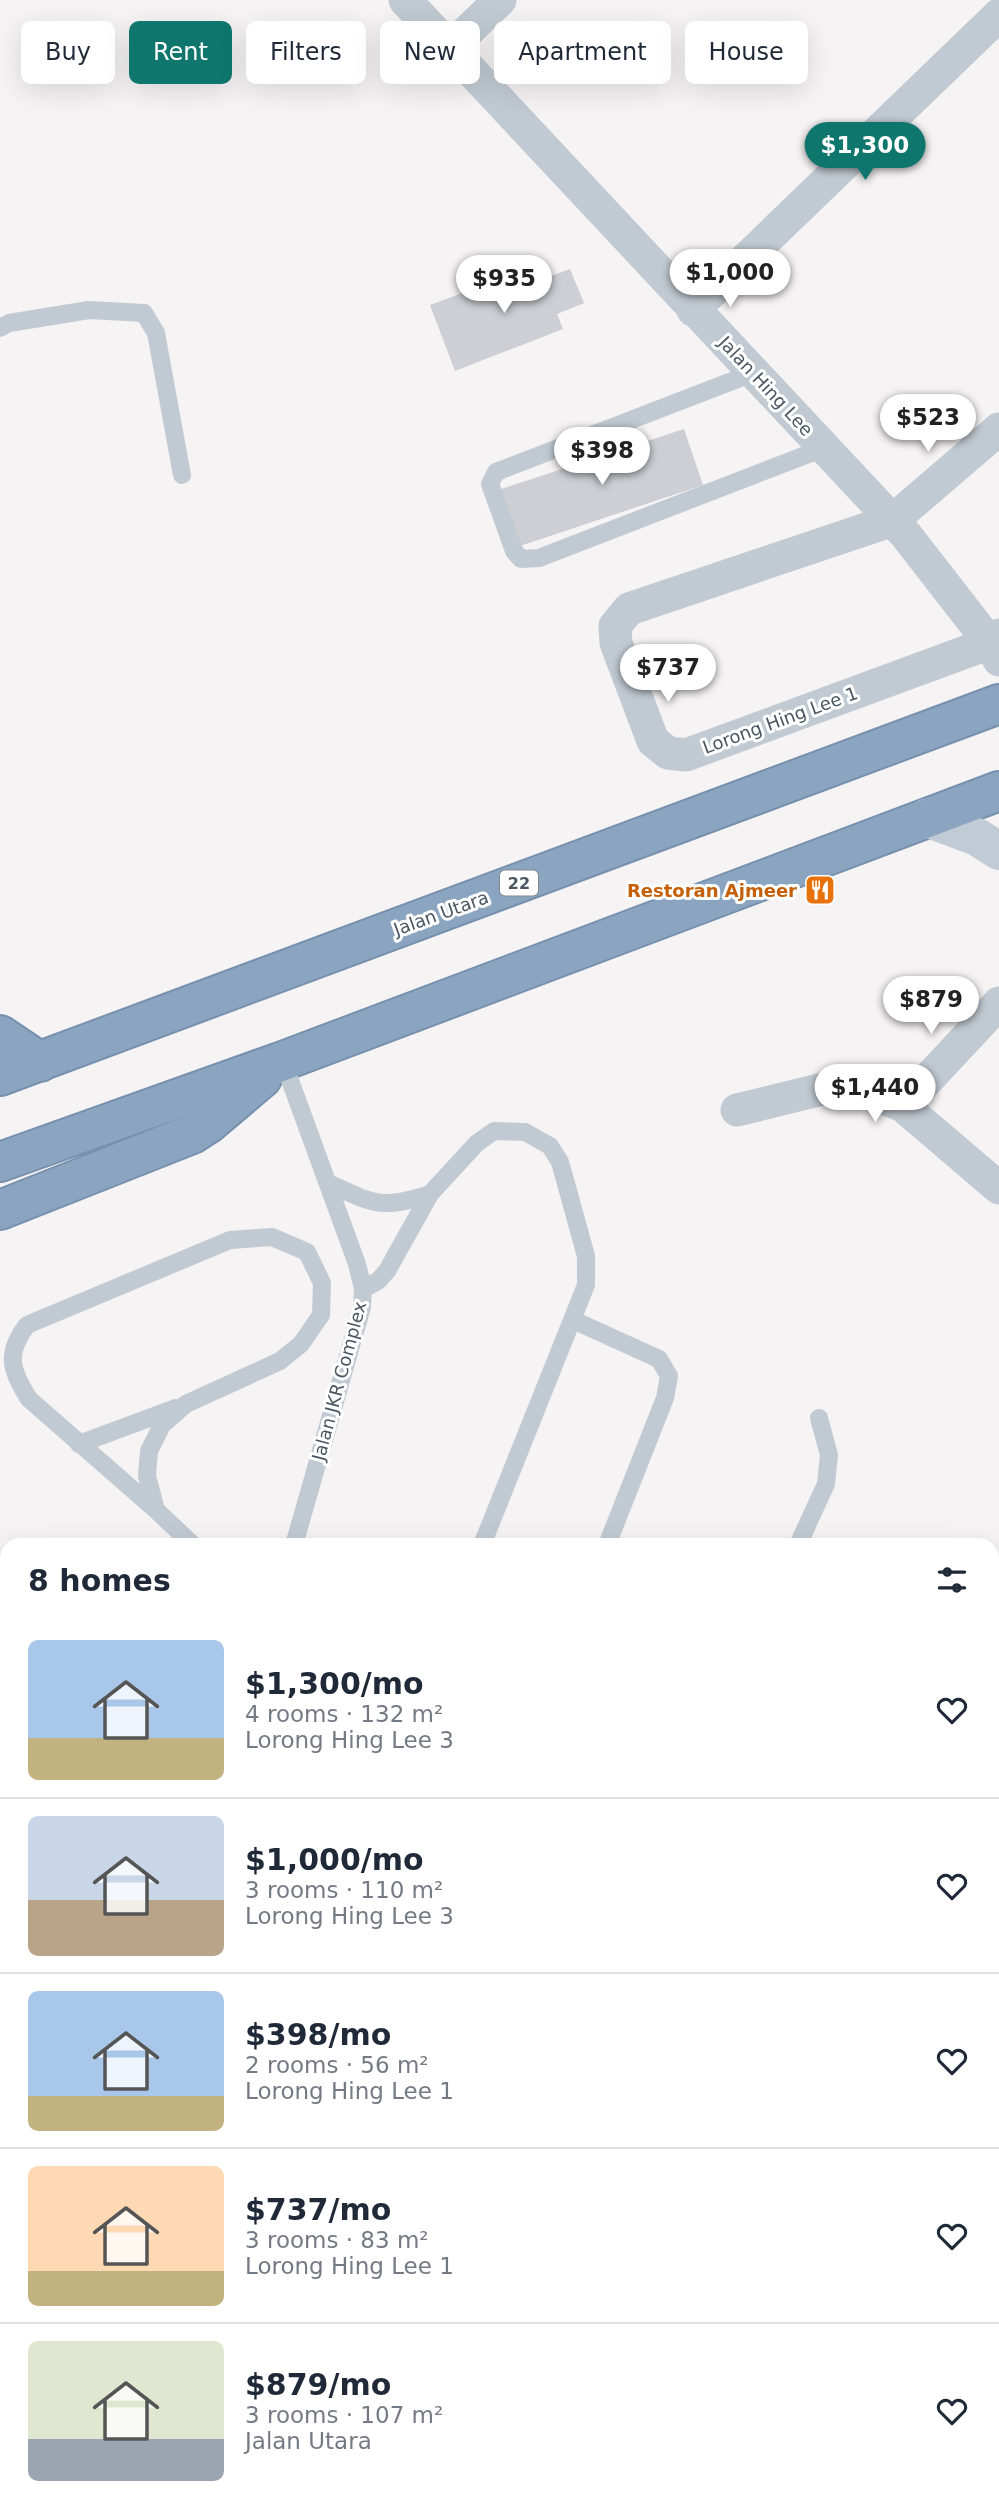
<!DOCTYPE html>
<meta charset="utf-8">
<style>
:root{--surface:#fff;--page:#f2f2f3;--text:#1f2937;--muted:#747a83;--line:#e0e1e3;--accent:#0f766e}
body{margin:0;font-family:"DejaVu Sans",sans-serif;background:var(--page);color:var(--text);height:100vh;display:flex;flex-direction:column;font-size:26px;white-space:nowrap}
*{box-sizing:border-box;margin:0}
p{font-size:23px;color:var(--muted)}
.icon{flex:none;width:38px;height:38px;fill:none;stroke:currentColor;stroke-width:2;stroke-linecap:round;stroke-linejoin:round}
.map{position:relative;flex:1;overflow:hidden}
.side{position:absolute;left:0px;top:1538px;width:999px;height:975px;display:flex;flex-direction:column;background:var(--surface);border-radius:21px 21px 0 0;box-shadow:0 7px 28px #0002}
.side>*{flex:none}
.top-card{position:absolute;left:21px;top:21px;width:957px;height:63px;display:flex;gap:14px}
.price{position:absolute;translate:-50% -60px;padding:0 16px;border-radius:24px;background:#fff;color:#222;font-size:23px;line-height:46px;filter:drop-shadow(0 2px 4px #0008)}
.price::after{content:'';position:absolute;left:50%;top:42px;width:21px;height:16px;margin-left:-10px;background:inherit;clip-path:polygon(0 0,100% 0,50% 100%)}
.price.selected{background:var(--accent);color:#fff}
ul{padding:0;list-style:none}
li{display:flex;align-items:center;gap:21px;height:175px;padding:0 28px}
li+li{border-top:2px solid var(--line)}
li span{display:grid;place-items:center;flex:none;width:196px;height:140px;border-radius:10px;color:#555}
li>.icon{margin-inline-start:auto}
span .icon{width:84px;height:84px;fill:#fffc;stroke-width:1}
li b{font-size:30px}
h2{display:flex;justify-content:space-between;align-items:center;height:84px;padding:0 28px;font-size:30px}
.pill{padding:0 24px;border-radius:10px;background:var(--surface);box-shadow:0 7px 28px #0002;font-size:24px;line-height:63px}
.pill.selected{background:var(--accent);color:#fff}
.map>svg:first-child{display:block}
</style>
<div class="map">
<svg width="999" height="2512" viewBox="0 0 999 2512">
<rect width="100%" height="100%" fill="#f5f3f3"/>
<path fill="#cdcfd5" d="M 538,265 L 543,279 L 570,269 L 584,303 L 557,314 L 563,329 L 455,371 L 430,305 Z
M 684,429 L 703,485 L 520,546 L 501,489 Z"/>
<g fill="none" stroke-linecap="round" stroke-linejoin="round">
<g stroke="#7690ad" stroke-width="42">
<path id="highway" d="M 0,1035 L 40,1062
M 0,1076 L 999,704
M 0,1162 L 283,1061 L 999,791
M 0,1210 L 192,1134 L 209,1123 L 262,1078"/>
</g>
<path stroke="#c1cad2" stroke-width="18" d="M 0,328 L 9,323 L 89,310 L 144,313 L 156,333 L 182,475
M 753,373 L 496,472 L 490,484 L 514,551 L 521,559 L 539,558 L 824,448
M 283,1061 L 357,1264 L 363,1289 L 362,1307 L 294,1545
M 328,1183 C 374,1204 380,1210 430,1194
M 363,1289 L 378,1281 L 387,1271 L 430,1194 L 477,1143 L 494,1131 L 525,1132 L 550,1146 L 560,1162 L 586,1256 L 586,1285 L 482,1545
M 573,1320 L 659,1359 L 669,1376 L 665,1398 L 607,1545
M 79,1444 L 176,1408
M 156,1510 L 147,1476 L 149,1451 L 162,1425 L 186,1404 L 280,1361 L 301,1344 L 321,1315 L 322,1283 L 307,1252 L 272,1237 L 230,1240 L 27,1325 C 5,1354 11,1370 29,1399 L 156,1510 L 193,1545
M 798,1545 L 826,1484 L 829,1455 L 819,1418
M 0,2291 L 7,2294
M 181,2512 L 183,2506"/>
<path stroke="#c1cad2" stroke-width="33" d="M 405,0 L 906,535 L 990,643 L 999,660
M 449,49 L 500,0
M 693,310 L 999,15
M 999,429 L 893,520 L 629,609 L 615,626 L 616,643 L 653,741 L 668,753 L 686,755 L 990,643 L 999,635
M 903,1106 L 999,1003
M 737,1110 L 831,1087 L 864,1090 L 903,1106 L 999,1188
M 0,2159 L 7,2162"/>
<path stroke="#c1cbd6" stroke-width="38" d="M 926,818 L 977,837 L 999,851"/>
<use href="#highway" stroke="#8ba5c1" stroke-width="38"/>
</g>
<defs>
<g id="restaurant-square" transform="scale(1.575)"><rect x="-9" y="-9" width="18" height="18" rx="4" fill="#e8710a" stroke="#fff"/><path d="M-5-6h1v4h1v-4h1v4h1v-4h1v5L-1.5 .5V6h-2V.5L-5-1ZM5-6V6H3V1.5H1.5Q1.5-4 5-6Z" fill="#fff"/></g>
</defs>
<g fill-rule="evenodd">
<use href="#restaurant-square" x="820" y="890"/>
</g>
<g text-anchor="middle" dominant-baseline="central" stroke-width="6" stroke-linejoin="round" paint-order="stroke">
<rect fill="#fff" stroke="#808990" stroke-width="2" x="500" y="870.5" width="38" height="25" rx="5"/>
<g font-size="16" font-weight="bold" fill="#4a5661">
<text x="519" y="883">22</text>
</g>
<g font-size="18" fill="#4a5661" stroke="#fff">
<text transform="translate(766 386) rotate(47)">Jalan Hing Lee</text>
<text transform="translate(780 720) rotate(-20)">Lorong Hing Lee 1</text>
<text transform="translate(441 913) rotate(-20)">Jalan Utara</text>
<text transform="translate(339 1381) rotate(-75)">Jalan JKR Complex</text>
</g>
<g font-size="18" font-weight="bold" fill="#c56008" stroke="#fff" text-anchor="end">
<text x="797" y="890">Restoran Ajmeer</text>
</g>
</g>
</svg>
<b class="price selected" style="left:865px;top:182px">$1,300</b>
<b class="price" style="left:730px;top:309px">$1,000</b>
<b class="price" style="left:504px;top:315px">$935</b>
<b class="price" style="left:928px;top:454px">$523</b>
<b class="price" style="left:602px;top:487px">$398</b>
<b class="price" style="left:668px;top:704px">$737</b>
<b class="price" style="left:931px;top:1036px">$879</b>
<b class="price" style="left:875px;top:1124px">$1,440</b>
<div class="top-card">
<a class="pill">Buy</a>
<a class="pill selected">Rent</a>
<a class="pill">Filters</a>
<a class="pill">New</a>
<a class="pill">Apartment</a>
<a class="pill">House</a>
</div>
<section class="side">
<h2>8 homes<svg class="icon" aria-label="filters" viewBox="0 0 24 24"><path d="M4 7h16M4 17h16"/><circle cx="9" cy="7" r="2"/><circle cx="15" cy="17" r="2"/></svg></h2>
<ul>
<li><span style="background:linear-gradient(#a9c7e8 70%,#c2b280 0)"><svg class="icon" aria-label="home" viewBox="0 0 24 24"><path d="M3 11l9-7 9 7M6 9v11h12V9"/></svg></span><div><b>$1,300/mo</b><p>4 rooms · 132 m²</p><p>Lorong Hing Lee 3</p></div><svg class="icon" aria-label="heart" viewBox="0 0 24 24"><path d="M12 20l-8-8c-3-5 5-10 8-4 3-6 11-1 8 4z"/></svg></li>
<li><span style="background:linear-gradient(#c9d6e8 60%,#b9a48a 0)"><svg class="icon" aria-label="home" viewBox="0 0 24 24"><path d="M3 11l9-7 9 7M6 9v11h12V9"/></svg></span><div><b>$1,000/mo</b><p>3 rooms · 110 m²</p><p>Lorong Hing Lee 3</p></div><svg class="icon" aria-label="heart" viewBox="0 0 24 24"><path d="M12 20l-8-8c-3-5 5-10 8-4 3-6 11-1 8 4z"/></svg></li>
<li><span style="background:linear-gradient(#a9c7e8 75%,#c2b280 0)"><svg class="icon" aria-label="home" viewBox="0 0 24 24"><path d="M3 11l9-7 9 7M6 9v11h12V9"/></svg></span><div><b>$398/mo</b><p>2 rooms · 56 m²</p><p>Lorong Hing Lee 1</p></div><svg class="icon" aria-label="heart" viewBox="0 0 24 24"><path d="M12 20l-8-8c-3-5 5-10 8-4 3-6 11-1 8 4z"/></svg></li>
<li><span style="background:linear-gradient(#ffd9b3 75%,#c2b280 0)"><svg class="icon" aria-label="home" viewBox="0 0 24 24"><path d="M3 11l9-7 9 7M6 9v11h12V9"/></svg></span><div><b>$737/mo</b><p>3 rooms · 83 m²</p><p>Lorong Hing Lee 1</p></div><svg class="icon" aria-label="heart" viewBox="0 0 24 24"><path d="M12 20l-8-8c-3-5 5-10 8-4 3-6 11-1 8 4z"/></svg></li>
<li><span style="background:linear-gradient(#dfe7d0 70%,#9aa5b1 0)"><svg class="icon" aria-label="home" viewBox="0 0 24 24"><path d="M3 11l9-7 9 7M6 9v11h12V9"/></svg></span><div><b>$879/mo</b><p>3 rooms · 107 m²</p><p>Jalan Utara</p></div><svg class="icon" aria-label="heart" viewBox="0 0 24 24"><path d="M12 20l-8-8c-3-5 5-10 8-4 3-6 11-1 8 4z"/></svg></li>
</ul>
</section>
</div>
